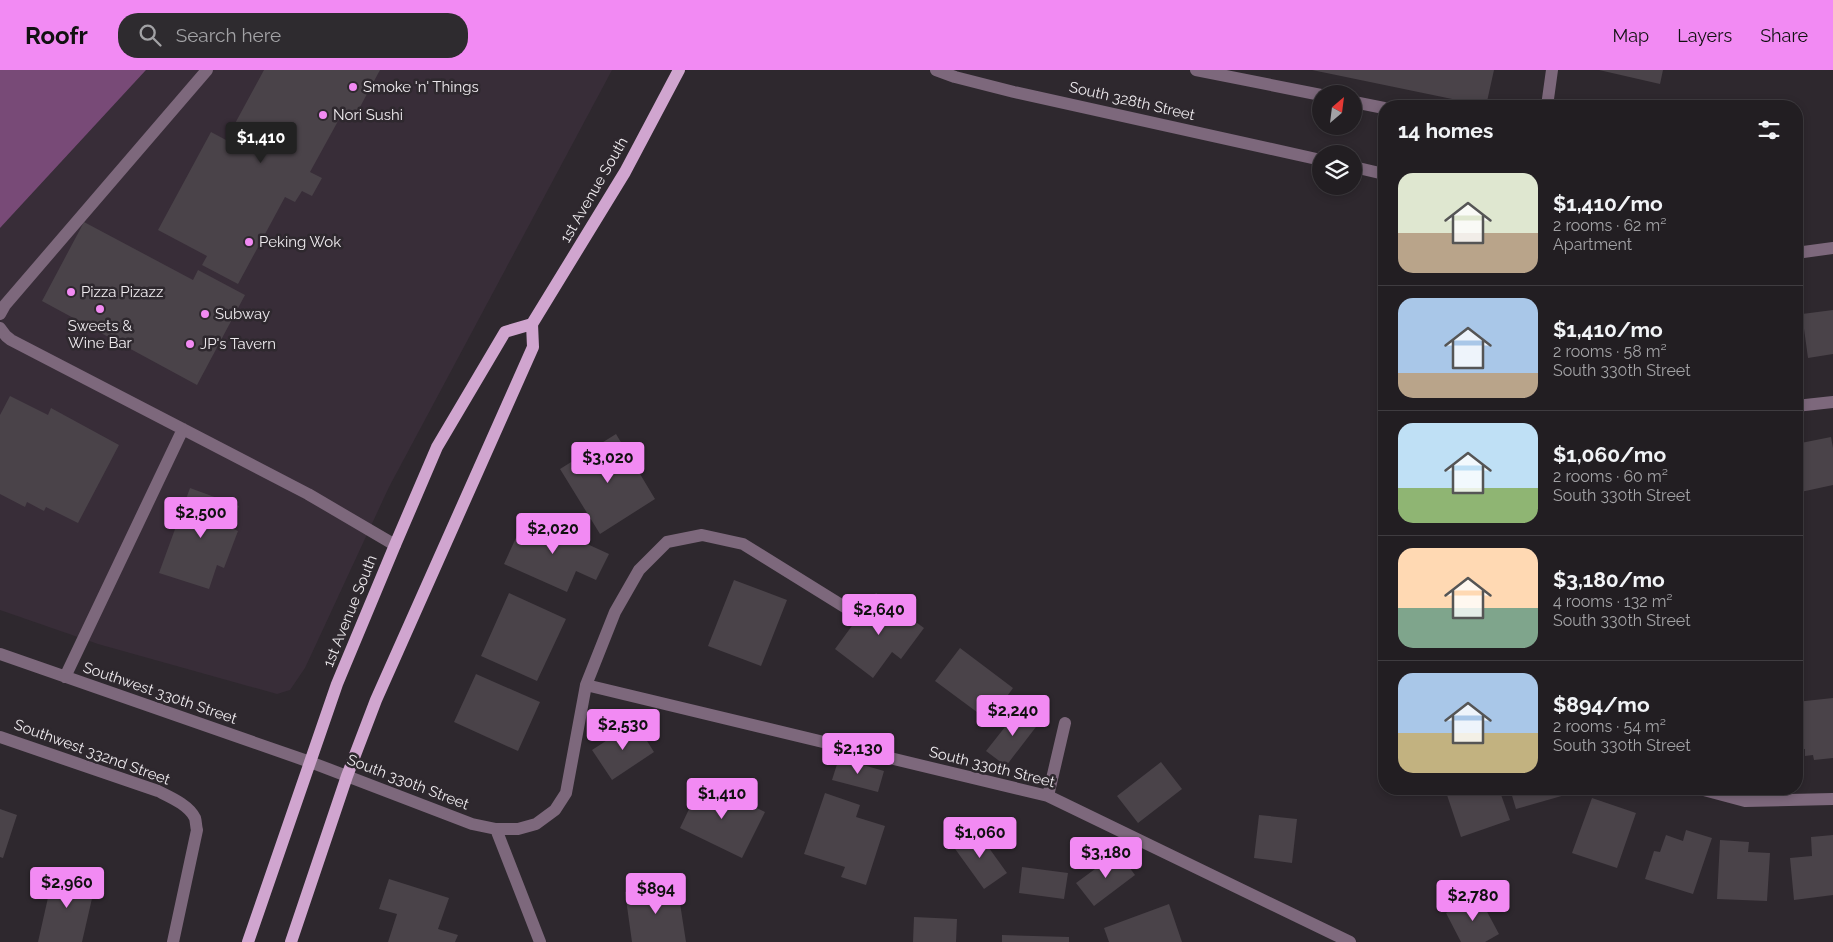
<!DOCTYPE html>
<meta charset="utf-8">
<style>
:root{--surface:#221e22;--page:#2e2b2f;--text:#f1f3f6;--muted:#a2a2a5;--line:#3f3c40;--accent:#f28af3}
body{margin:0;font-family:Raleway,sans-serif;background:var(--page);color:var(--text);height:100vh;display:flex;flex-direction:column;font-size:19px;white-space:nowrap}
*{box-sizing:border-box;margin:0}
p{font-size:16px;color:var(--muted)}
.icon{flex:none;width:28px;height:28px;fill:none;stroke:currentColor;stroke-width:2;stroke-linecap:round;stroke-linejoin:round}
.map{position:relative;flex:1;overflow:hidden}
.panel{position:absolute;left:1378px;top:30px;width:425px;height:695px;display:flex;flex-direction:column;background:var(--surface);border-radius:20px;box-shadow:0 2px 8px #0003,0 0 0 1px var(--line)}
.panel>*{flex:none}
.needle{width:32px;rotate:28deg}
.buttons{position:absolute;left:1312px;top:15px;display:grid;gap:10px}
.buttons a{display:grid;place-items:center;width:50px;height:50px;border-radius:50%;background:var(--surface);box-shadow:0 2px 8px #0003,0 0 0 1px var(--line);font-size:25px}
.price{position:absolute;translate:-50% -42px;padding:0 11px;border-radius:5px;background:var(--accent);color:#111;font-size:16px;line-height:32px;filter:drop-shadow(0 1px 2px #0008)}
.price::after{content:'';position:absolute;left:50%;top:30px;width:15px;height:11px;margin-left:-8px;background:inherit;clip-path:polygon(0 0,100% 0,50% 100%)}
.price.on{background:#222;color:#fff}
ul{padding:0;list-style:none}
li{display:flex;align-items:center;gap:15px;height:125px;padding:0 20px}
li+li{border-top:1px solid var(--line)}
li span{display:grid;place-items:center;flex:none;width:140px;height:100px;border-radius:15px;color:#555}
li>.icon{margin-inline-start:auto}
span .icon{width:60px;height:60px;fill:#fffc;stroke-width:1}
li b{font-size:21px}
h2{display:flex;justify-content:space-between;align-items:center;height:60px;padding:0 20px;font-size:21px}
header{display:flex;align-items:center;gap:30px;box-sizing:border-box;height:70px;padding:0 25px;background:var(--accent);color:#111}
header strong{font-size:24px}
nav{display:flex;gap:28px;margin-inline-start:auto;font-size:18px}
.search{width:350px;height:45px;background:var(--page);display:flex;align-items:center;gap:12px;box-sizing:border-box;padding:0 18px;border-radius:20px;color:var(--muted);font-size:19px}
.map>svg:first-child{display:block}
</style>
<header>
<strong>Roofr</strong>
<div class="search"><svg class="icon" aria-label="search" viewBox="0 0 24 24"><circle cx="10" cy="10" r="6"/><path d="M15 15l6 6"/></svg>Search here</div>
<nav><a>Map</a><a>Layers</a><a>Share</a></nav>
</header>
<div class="map">
<svg width="1833" height="872" viewBox="0 0 1833 872">
<rect width="100%" height="100%" fill="#2e282e"/>
<path fill="#382d38" d="M 146,0 L 612,0 L 389,417 L 305,598 L 290,620 L 277,624 L 98,574 L 0,540 L 0,158 Z"/>
<path fill="#784a77" d="M 0,0 L 146,0 L 0,158 Z"/>
<path fill="#4a4349" d="M 264,0 L 380,0 L 354,48 L 343,42 L 310,102 L 322,108 L 312,126 L 302,121 L 295,132 L 285,127 L 238,214 L 202,195 L 207,186 L 158,160 L 211,62 L 226,70 Z
M 1312,0 L 1494,0 L 1486,36 Z
M 1599,0 L 1663,0 L 1660,14 Z
M 84,152 L 193,210 L 198,200 L 245,225 L 197,315 L 42,231 Z
M 1833,240 L 1833,284 L 1808,288 L 1802,244 Z
M 10,326 L 48,345 L 51,338 L 119,375 L 78,453 L 46,437 L 44,441 L 27,432 L 25,437 L 0,424 L 0,345 Z
M 616,364 L 655,429 L 600,464 L 560,399 Z
M 1831,367 L 1833,378 L 1833,415 L 1796,423 L 1796,374 Z
M 190,418 L 239,436 L 231,458 L 238,461 L 224,498 L 217,495 L 209,519 L 159,503 Z
M 526,446 L 609,484 L 596,510 L 576,501 L 567,522 L 504,494 Z
M 734,510 L 787,530 L 761,596 L 708,576 Z
M 509,523 L 566,549 L 537,611 L 481,586 Z
M 876,523 L 924,558 L 901,589 L 892,582 L 873,608 L 835,579 Z
M 960,578 L 1013,618 L 989,651 L 935,611 Z
M 476,604 L 540,632 L 518,681 L 454,652 Z
M 1833,628 L 1833,688 L 1814,690 L 1813,685 L 1805,686 L 1805,679 L 1796,680 L 1796,632 Z
M 1020,638 L 1039,653 L 1006,696 L 986,681 Z
M 635,652 L 654,682 L 612,710 L 592,680 Z
M 839,688 L 884,701 L 878,722 L 832,710 Z
M 1161,692 L 1182,719 L 1138,753 L 1117,726 Z
M 702,712 L 765,742 L 742,788 L 680,758 Z
M 1445,719 L 1499,719 L 1510,750 L 1461,767 Z
M 1510,719 L 1578,719 L 1579,721 L 1516,739 Z
M 825,723 L 860,735 L 856,747 L 885,756 L 866,815 L 841,807 L 845,797 L 804,784 Z
M 1592,728 L 1636,743 L 1617,798 L 1572,783 Z
M 0,739 L 17,745 L 3,788 L 0,787 Z
M 1259,745 L 1297,749 L 1292,793 L 1254,788 Z
M 976,760 L 1007,803 L 984,819 L 953,776 Z
M 1686,760 L 1712,768 L 1693,824 L 1645,809 L 1654,781 L 1660,782 L 1666,765 L 1683,771 Z
M 1833,765 L 1833,825 L 1794,830 L 1790,788 L 1812,786 L 1811,767 Z
M 1720,770 L 1749,772 L 1748,782 L 1770,783 L 1767,831 L 1717,829 Z
M 1118,782 L 1135,805 L 1094,836 L 1076,813 Z
M 1022,797 L 1068,803 L 1064,829 L 1019,823 Z
M 54,801 L 96,811 L 82,872 L 38,872 Z
M 389,809 L 449,828 L 438,859 L 458,865 L 455,872 L 388,872 L 397,844 L 379,839 Z
M 677,814 L 686,872 L 632,872 L 625,822 Z
M 1478,825 L 1499,864 L 1485,872 L 1461,872 L 1446,843 Z
M 1169,834 L 1182,872 L 1109,872 L 1104,858 Z
M 914,847 L 957,849 L 956,872 L 913,872 Z
M 1002,865 L 1069,867 L 1069,872 L 1002,872 Z"/>
<g fill="none" stroke-linecap="round" stroke-linejoin="round">
<path stroke="#7d687c" stroke-width="12" d="M 936,0 L 955,7 L 1014,22 L 1321,90
M 1196,0 L 1321,25
M 1354,32 L 1384,38
M 1547,36 L 1552,0
M 1354,97 L 1384,104
M 1796,183 L 1833,178
M 0,244 L 5,235 L 207,0
M 0,258 L 6,266 L 11,270 L 308,424 L 395,475
M 1796,336 L 1833,332
M 0,584 L 310,692 L 472,754 L 496,759 L 518,759 L 536,754 L 555,740 L 566,723 L 586,615 L 1048,726 L 1350,872
M 65,607 L 183,359
M 586,615 L 615,542 L 639,500 L 667,472 L 702,465 L 743,474 L 851,541
M 0,667 L 158,721 C 170,727 189,735 195,748 C 196,751 196,757 197,760 L 173,872
M 1700,719 L 1745,731 L 1833,729
M 1048,726 L 1065,653
M 496,759 L 540,872"/>
<path stroke="#d0a5cf" stroke-width="12" d="M 248,872 L 337,614 L 395,475 L 437,377 L 505,262 L 532,254
M 291,872 L 347,706 L 376,630 L 533,277 L 532,254 L 625,102 L 679,0"/>
</g>
<g fill="#f28af3" stroke="#2e282e" stroke-width="2">
<circle cx="353" cy="17" r="5"/>
<circle cx="323" cy="45" r="5"/>
<circle cx="249" cy="172" r="5"/>
<circle cx="71" cy="222" r="5"/>
<circle cx="100" cy="239" r="5"/>
<circle cx="205" cy="244" r="5"/>
<circle cx="190" cy="274" r="5"/>
</g>
<g text-anchor="middle" dominant-baseline="central" stroke-width="5" stroke-linejoin="round" paint-order="stroke">
<g font-size="15" fill="#eeeaee" stroke="#2e282e" text-anchor="start">
<text x="363" y="17">Smoke 'n' Things</text>
<text x="333" y="45">Nori Sushi</text>
<text x="259" y="172">Peking Wok</text>
<text x="81" y="222">Pizza Pizazz</text>
<text x="215" y="244">Subway</text>
<text x="100" y="256" text-anchor="middle">Sweets &amp;<tspan x="100" dy="17">Wine Bar</tspan></text>
<text x="200" y="274">JP's Tavern</text>
</g>
<g font-size="15" fill="#eeeaee" stroke="#2e282e">
<text transform="translate(1132 31) rotate(13)">South 328th Street</text>
<text transform="translate(594 120) rotate(-60)">1st Avenue South</text>
<text transform="translate(350 541) rotate(-68)">1st Avenue South</text>
<text transform="translate(160 623) rotate(19)">Southwest 330th Street</text>
<text transform="translate(92 682) rotate(20)">Southwest 332nd Street</text>
<text transform="translate(992 697) rotate(14)">South 330th Street</text>
<text transform="translate(408 712) rotate(21)">South 330th Street</text>
</g>
</g>
</svg>
<div class="buttons">
<a><svg class="needle" viewBox="-14 -14 28 28"><path d="M0-13l5 13h-10z" fill="#e53935"/><path d="M0 13l5-13h-10z" fill="#a2a2a5"/></svg></a>
<a><svg class="icon" aria-label="layers" viewBox="0 0 24 24"><path d="M12 4l9 5-9 5-9-5zM3 14l9 5 9-5"/></svg></a>
</div>
<b class="price on" style="left:261px;top:94px">$1,410</b>
<b class="price" style="left:608px;top:414px">$3,020</b>
<b class="price" style="left:201px;top:469px">$2,500</b>
<b class="price" style="left:553px;top:485px">$2,020</b>
<b class="price" style="left:879px;top:566px">$2,640</b>
<b class="price" style="left:1013px;top:667px">$2,240</b>
<b class="price" style="left:623px;top:681px">$2,530</b>
<b class="price" style="left:858px;top:705px">$2,130</b>
<b class="price" style="left:722px;top:750px">$1,410</b>
<b class="price" style="left:980px;top:789px">$1,060</b>
<b class="price" style="left:1106px;top:809px">$3,180</b>
<b class="price" style="left:67px;top:839px">$2,960</b>
<b class="price" style="left:656px;top:845px">$894</b>
<b class="price" style="left:1473px;top:852px">$2,780</b>
<section class="panel">
<h2>14 homes<svg class="icon" aria-label="filters" viewBox="0 0 24 24"><path d="M4 7h16M4 17h16"/><circle cx="9" cy="7" r="2"/><circle cx="15" cy="17" r="2"/></svg></h2>
<ul>
<li><span style="background:linear-gradient(#dfe7d0 60%,#b9a48a 0)"><svg class="icon" aria-label="home" viewBox="0 0 24 24"><path d="M3 11l9-7 9 7M6 9v11h12V9"/></svg></span><div><b>$1,410/mo</b><p>2 rooms · 62 m²</p><p>Apartment</p></div></li>
<li><span style="background:linear-gradient(#a9c7e8 75%,#b9a48a 0)"><svg class="icon" aria-label="home" viewBox="0 0 24 24"><path d="M3 11l9-7 9 7M6 9v11h12V9"/></svg></span><div><b>$1,410/mo</b><p>2 rooms · 58 m²</p><p>South 330th Street</p></div></li>
<li><span style="background:linear-gradient(#bfe0f5 65%,#8fb573 0)"><svg class="icon" aria-label="home" viewBox="0 0 24 24"><path d="M3 11l9-7 9 7M6 9v11h12V9"/></svg></span><div><b>$1,060/mo</b><p>2 rooms · 60 m²</p><p>South 330th Street</p></div></li>
<li><span style="background:linear-gradient(#ffd9b3 60%,#7fa58c 0)"><svg class="icon" aria-label="home" viewBox="0 0 24 24"><path d="M3 11l9-7 9 7M6 9v11h12V9"/></svg></span><div><b>$3,180/mo</b><p>4 rooms · 132 m²</p><p>South 330th Street</p></div></li>
<li><span style="background:linear-gradient(#a9c7e8 60%,#c2b280 0)"><svg class="icon" aria-label="home" viewBox="0 0 24 24"><path d="M3 11l9-7 9 7M6 9v11h12V9"/></svg></span><div><b>$894/mo</b><p>2 rooms · 54 m²</p><p>South 330th Street</p></div></li>
</ul>
</section>
</div>
